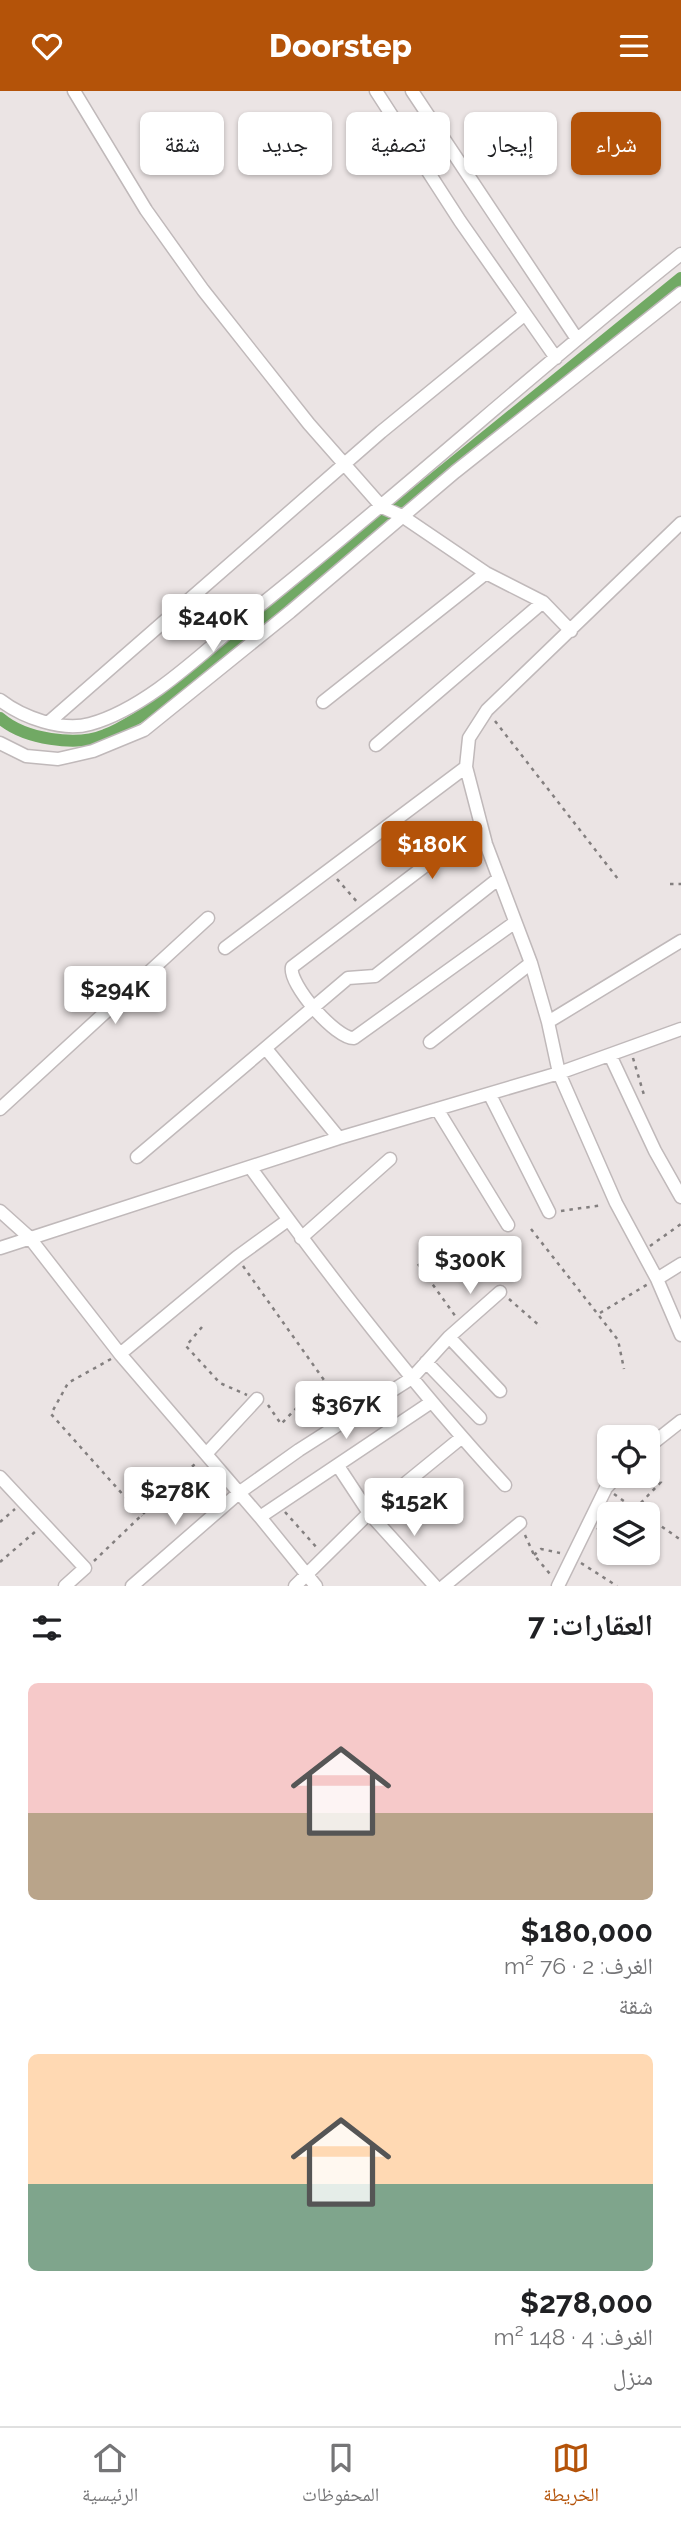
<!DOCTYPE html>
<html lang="ar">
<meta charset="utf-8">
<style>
:root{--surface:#fff;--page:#f6f6f6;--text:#202124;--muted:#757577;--line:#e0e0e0;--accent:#b45309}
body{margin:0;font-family:Raleway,"Noto Naskh Arabic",sans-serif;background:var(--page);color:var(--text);direction:rtl;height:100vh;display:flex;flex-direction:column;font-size:26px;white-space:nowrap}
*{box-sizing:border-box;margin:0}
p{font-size:23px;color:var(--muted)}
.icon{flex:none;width:38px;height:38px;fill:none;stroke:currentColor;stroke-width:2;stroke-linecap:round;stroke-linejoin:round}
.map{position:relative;height:1495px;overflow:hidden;direction:ltr}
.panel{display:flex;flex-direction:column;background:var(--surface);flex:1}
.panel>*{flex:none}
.hud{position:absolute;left:21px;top:21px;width:640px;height:63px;direction:rtl;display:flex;gap:14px}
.controls{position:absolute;left:597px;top:1334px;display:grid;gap:14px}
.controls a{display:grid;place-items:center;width:63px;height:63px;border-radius:10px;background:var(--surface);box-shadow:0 2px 5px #0004;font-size:35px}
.price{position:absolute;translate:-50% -60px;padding:0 16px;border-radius:7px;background:#fff;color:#222;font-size:23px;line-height:46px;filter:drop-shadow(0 2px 4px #0008)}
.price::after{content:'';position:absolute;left:50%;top:42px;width:21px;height:16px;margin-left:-10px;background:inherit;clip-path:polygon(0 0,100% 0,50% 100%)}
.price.selected{background:var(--accent);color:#fff}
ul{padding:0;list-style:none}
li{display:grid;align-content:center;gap:14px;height:371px;padding:0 28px}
li span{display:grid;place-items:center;height:217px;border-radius:10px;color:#555}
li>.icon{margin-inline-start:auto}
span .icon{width:126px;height:126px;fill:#fffc;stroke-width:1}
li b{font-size:30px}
h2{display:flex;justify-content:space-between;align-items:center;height:84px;padding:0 28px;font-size:30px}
.pill{padding:0 24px;border-radius:10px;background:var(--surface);box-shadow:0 2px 5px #0004;font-size:24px;line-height:63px}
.pill.selected{background:var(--accent);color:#fff}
header{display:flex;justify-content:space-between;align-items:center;height:91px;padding:0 28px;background:var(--accent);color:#fff;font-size:32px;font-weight:800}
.menu{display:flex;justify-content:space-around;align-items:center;height:98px;border-top:2px solid var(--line);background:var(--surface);font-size:19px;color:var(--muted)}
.menu a{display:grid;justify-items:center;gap:4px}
.menu .selected{color:var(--accent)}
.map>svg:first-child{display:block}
</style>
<header><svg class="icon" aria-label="menu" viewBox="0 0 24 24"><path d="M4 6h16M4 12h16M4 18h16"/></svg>Doorstep<svg class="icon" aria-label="heart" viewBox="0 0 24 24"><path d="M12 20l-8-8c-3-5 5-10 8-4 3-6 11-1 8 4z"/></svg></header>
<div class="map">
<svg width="681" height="1495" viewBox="0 0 681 1495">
<rect width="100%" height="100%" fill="#ebe4e4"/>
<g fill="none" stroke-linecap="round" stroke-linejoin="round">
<path stroke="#71a964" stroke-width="12" d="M 0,627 C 24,648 76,656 105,644 C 119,639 132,630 144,623 L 681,187"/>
<g stroke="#c0b9ba" stroke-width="15">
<path id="minor" d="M 74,0 L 146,119 L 203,199 L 309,333 L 382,416 L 402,425 L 486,482 L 543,511 L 571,540
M 376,0 L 460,130 L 556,267
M 412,0 L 577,248
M 681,432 L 487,619 L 469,647 L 466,676 L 486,753 L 531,872 L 548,931 L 559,982 L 616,1112 L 657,1188 L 681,1244
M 0,609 C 22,626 62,641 90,633 C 151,616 209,555 258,516 C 402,401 538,277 681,163
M 323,611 L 486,482
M 49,631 L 381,341 L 524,224
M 0,652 L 26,665 L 58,668 L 93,660 L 144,639 L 290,521 L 455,381 L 681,202
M 376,654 L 543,511
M 480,733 L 292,876 C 288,893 336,948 354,947 L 514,832
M 225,857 L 466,676
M 548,931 L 681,850
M 430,951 L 531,872
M 267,959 L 339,1047
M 610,964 L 655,1060 L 681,1106
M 490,1004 L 549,1121
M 0,1018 L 208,827
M 437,1018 L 508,1134
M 137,1066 L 348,887 L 375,885 L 498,788
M 250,1076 C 330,1186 413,1294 505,1394
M 0,1120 L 29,1146 L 120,1263 L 260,1426
M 301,1147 L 390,1068
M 0,1157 L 339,1047 L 559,982 L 681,938
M 657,1188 L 681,1173
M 449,1246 L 500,1300
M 120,1263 L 237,1166 L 288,1129
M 426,1271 L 480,1327
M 648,1356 L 681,1330
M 206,1363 L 257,1308
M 338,1375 L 369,1422 L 435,1495
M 0,1386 L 85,1477 L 65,1495
M 132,1495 L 240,1401 L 299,1359 L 412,1287 L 449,1246 L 500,1201
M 295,1495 L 369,1422 L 461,1347
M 316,1495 L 260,1426 L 430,1312
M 444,1495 L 520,1432
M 558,1495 L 606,1397 L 618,1384"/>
</g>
<path stroke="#837f7f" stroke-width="2.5" stroke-dasharray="3.5 5" stroke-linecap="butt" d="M 495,630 L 618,788
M 337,788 L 358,812
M 670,793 L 681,793
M 633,967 L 644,1004
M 561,1120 L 603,1114
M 531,1138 L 618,1249 L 624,1278
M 650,1155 L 681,1133
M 418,1173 L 456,1226
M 243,1175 L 324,1289 L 281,1333 L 268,1314
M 509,1208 L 541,1236
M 600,1222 L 648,1193
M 202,1236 L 186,1255 L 220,1292 L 247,1304
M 111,1268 L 68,1292 L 51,1323 L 142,1425
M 614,1403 L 642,1423
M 635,1418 L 661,1391 L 648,1375
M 285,1421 L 318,1458
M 648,1426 L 681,1449
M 0,1431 L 15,1418
M 597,1437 L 609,1445
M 525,1444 L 534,1464 L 550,1483
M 631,1461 L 635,1464
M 534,1464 L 541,1458 L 560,1462
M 94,1470 L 198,1370
M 0,1471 L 36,1440
M 581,1472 L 617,1495"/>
<use href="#minor" stroke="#fff" stroke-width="12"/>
</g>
</svg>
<div class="controls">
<a><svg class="icon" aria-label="locate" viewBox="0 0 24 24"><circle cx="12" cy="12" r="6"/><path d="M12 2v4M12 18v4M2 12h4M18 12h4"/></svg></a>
<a><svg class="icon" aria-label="layers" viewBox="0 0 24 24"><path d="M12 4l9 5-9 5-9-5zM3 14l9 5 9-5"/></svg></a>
</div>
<b class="price" style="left:213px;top:563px">$240K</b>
<b class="price selected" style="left:432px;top:790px">$180K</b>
<b class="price" style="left:115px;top:935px">$294K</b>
<b class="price" style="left:470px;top:1205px">$300K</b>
<b class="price" style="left:346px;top:1350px">$367K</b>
<b class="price" style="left:175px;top:1436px">$278K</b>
<b class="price" style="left:414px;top:1447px">$152K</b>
<div class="hud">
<a class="pill selected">شراء</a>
<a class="pill">إيجار</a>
<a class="pill">تصفية</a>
<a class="pill">جديد</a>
<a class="pill">شقة</a>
</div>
</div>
<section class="panel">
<h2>العقارات: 7<svg class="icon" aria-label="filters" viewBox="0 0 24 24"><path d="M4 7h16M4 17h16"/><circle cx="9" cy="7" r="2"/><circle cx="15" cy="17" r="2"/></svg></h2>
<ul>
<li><span style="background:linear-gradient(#f6c9c9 60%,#b9a48a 0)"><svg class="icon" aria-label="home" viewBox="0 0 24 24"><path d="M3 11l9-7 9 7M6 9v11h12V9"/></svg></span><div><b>$180,000</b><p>الغرف: 2 · 76 m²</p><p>شقة</p></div></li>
<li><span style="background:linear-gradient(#ffd9b3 60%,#7fa58c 0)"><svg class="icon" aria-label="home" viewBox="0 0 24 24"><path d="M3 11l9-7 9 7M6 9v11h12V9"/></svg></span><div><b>$278,000</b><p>الغرف: 4 · 148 m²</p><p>منزل</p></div></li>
</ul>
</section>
<nav class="menu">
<a class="selected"><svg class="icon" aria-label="map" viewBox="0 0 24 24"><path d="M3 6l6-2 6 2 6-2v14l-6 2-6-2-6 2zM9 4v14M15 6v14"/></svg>الخريطة</a>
<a><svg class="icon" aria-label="saved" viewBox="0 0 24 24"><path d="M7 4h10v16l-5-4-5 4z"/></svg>المحفوظات</a>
<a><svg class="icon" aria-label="home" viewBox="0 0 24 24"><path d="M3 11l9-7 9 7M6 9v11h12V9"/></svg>الرئيسية</a>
</nav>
